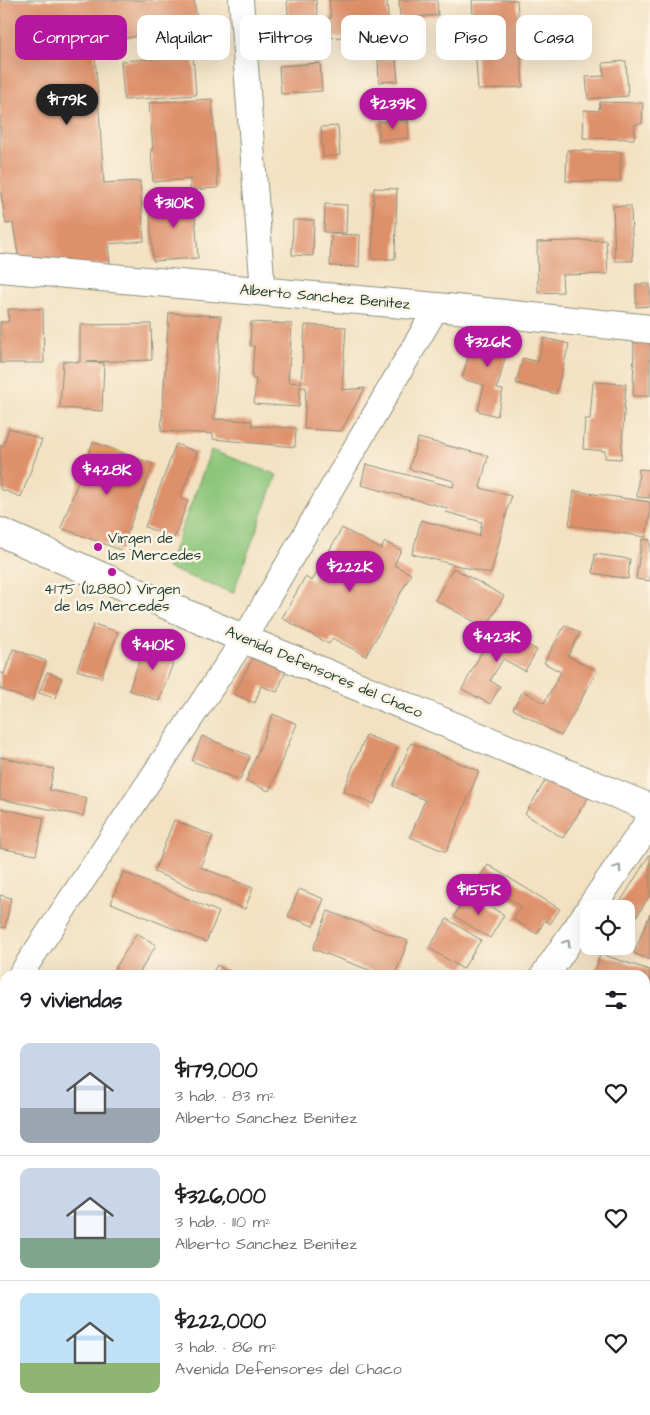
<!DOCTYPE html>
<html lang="es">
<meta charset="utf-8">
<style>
:root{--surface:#fff;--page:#f6f6f6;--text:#202124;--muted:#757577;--line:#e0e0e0;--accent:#b5179e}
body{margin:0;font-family:"Architects Daughter",sans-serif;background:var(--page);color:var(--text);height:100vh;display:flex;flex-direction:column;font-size:19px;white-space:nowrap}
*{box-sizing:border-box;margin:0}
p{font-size:16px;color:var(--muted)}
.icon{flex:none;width:28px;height:28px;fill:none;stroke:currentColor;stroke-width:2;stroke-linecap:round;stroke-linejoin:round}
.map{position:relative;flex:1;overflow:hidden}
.side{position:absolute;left:0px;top:970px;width:650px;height:445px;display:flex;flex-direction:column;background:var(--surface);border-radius:15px 15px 0 0;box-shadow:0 5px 20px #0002}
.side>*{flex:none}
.top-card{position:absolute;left:15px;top:15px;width:620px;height:45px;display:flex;gap:10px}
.buttons{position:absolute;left:580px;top:900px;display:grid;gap:10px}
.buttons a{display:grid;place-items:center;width:55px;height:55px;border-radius:10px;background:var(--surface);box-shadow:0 5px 20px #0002;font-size:25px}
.price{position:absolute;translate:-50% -42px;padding:0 11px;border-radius:18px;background:var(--accent);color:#fff;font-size:16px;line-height:32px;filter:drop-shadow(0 1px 2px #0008)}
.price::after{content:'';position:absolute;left:50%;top:30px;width:15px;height:11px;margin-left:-8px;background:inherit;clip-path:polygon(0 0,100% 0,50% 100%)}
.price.on{background:#222;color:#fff}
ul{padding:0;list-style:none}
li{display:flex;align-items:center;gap:15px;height:125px;padding:0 20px}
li+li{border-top:1px solid var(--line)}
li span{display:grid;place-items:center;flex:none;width:140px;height:100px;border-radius:10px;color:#555}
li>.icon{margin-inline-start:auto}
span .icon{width:60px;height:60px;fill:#fffc;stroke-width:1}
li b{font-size:21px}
h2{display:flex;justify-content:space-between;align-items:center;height:60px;padding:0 20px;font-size:21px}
.chip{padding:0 18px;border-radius:10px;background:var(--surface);box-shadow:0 5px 20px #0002;font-size:18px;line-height:45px}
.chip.on{background:var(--accent);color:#fff}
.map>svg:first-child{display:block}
</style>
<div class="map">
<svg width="650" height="1415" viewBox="0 0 650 1415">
<rect width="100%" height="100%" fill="#fcf5e5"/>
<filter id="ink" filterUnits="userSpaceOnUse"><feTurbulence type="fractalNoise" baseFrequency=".02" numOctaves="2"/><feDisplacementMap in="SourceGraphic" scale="10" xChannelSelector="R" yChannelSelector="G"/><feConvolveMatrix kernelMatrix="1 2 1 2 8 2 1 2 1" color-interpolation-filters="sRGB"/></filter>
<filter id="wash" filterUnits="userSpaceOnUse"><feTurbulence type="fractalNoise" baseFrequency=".0096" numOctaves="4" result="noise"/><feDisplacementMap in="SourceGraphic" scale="20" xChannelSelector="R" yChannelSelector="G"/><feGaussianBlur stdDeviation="1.12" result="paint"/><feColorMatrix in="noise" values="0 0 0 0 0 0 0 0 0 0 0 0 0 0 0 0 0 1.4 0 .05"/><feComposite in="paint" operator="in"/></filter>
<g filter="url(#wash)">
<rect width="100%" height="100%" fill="#f3e1c2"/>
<path fill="#8dc67a" stroke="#568257" d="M 211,450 L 277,475 L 233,593 L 167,568 Z"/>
<g id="blocks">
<path fill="#de906a" d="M 0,0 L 194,0 L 198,27 L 107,41 L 107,38 L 94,40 L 104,183 L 140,181 L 144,241 L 108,244 L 110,264 L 20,267 L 13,223 L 6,224 L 0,188 Z
M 287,0 L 316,0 L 318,23 L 289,25 Z
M 329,0 L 387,0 L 389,31 L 360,32 L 360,36 L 326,38 L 325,19 L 331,18 Z
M 399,0 L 437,0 L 438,15 L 400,18 Z
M 472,0 L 517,0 L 523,87 L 478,90 Z
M 193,56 L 196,95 L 124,100 L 121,61 Z
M 396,59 L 398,81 L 379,82 L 378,60 Z
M 626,61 L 628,96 L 588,99 L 586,77 L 604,76 L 603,63 Z
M 320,63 L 322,91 L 281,94 L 279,66 Z
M 212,99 L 218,188 L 190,190 L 190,179 L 153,182 L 151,149 L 153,149 L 149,103 Z
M 600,102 L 643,103 L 642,124 L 635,124 L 634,139 L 583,138 L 584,110 L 599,111 Z
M 408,120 L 409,138 L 379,140 L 378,122 Z
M 338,126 L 340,155 L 323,157 L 321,127 Z
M 567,150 L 621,152 L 620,182 L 566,181 Z
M 374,188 L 397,189 L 395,259 L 372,259 Z
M 194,197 L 198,258 L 153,261 L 149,200 Z
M 325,204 L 347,205 L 346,233 L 324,232 Z
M 613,206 L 631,206 L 633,261 L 615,261 Z
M 293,220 L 314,220 L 313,256 L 292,255 Z
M 331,234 L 360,235 L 359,267 L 330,266 Z
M 606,240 L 608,274 L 562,275 L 563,292 L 538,293 L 537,242 Z
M 636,284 L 650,284 L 650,306 L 636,307 Z
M 8,309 L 43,309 L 44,363 L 0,363 L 0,322 L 9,322 Z
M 169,313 L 221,316 L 214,419 L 252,421 L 252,426 L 296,428 L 295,447 L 213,439 L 213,434 L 161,431 Z
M 251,322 L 292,324 L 288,382 L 301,383 L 305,325 L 346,327 L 342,390 L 365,388 L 341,431 L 304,429 L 306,387 L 300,387 L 299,407 L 254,404 L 256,379 L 252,379 L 254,346 L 250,346 Z
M 151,324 L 152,360 L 86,362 L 104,363 L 102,411 L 60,408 L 63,361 L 80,362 L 80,325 Z
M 495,327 L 512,331 L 497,389 L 503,390 L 497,416 L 478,411 L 484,385 L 462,379 L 473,338 L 491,342 Z
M 544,338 L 569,344 L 556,394 L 516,383 L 523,358 L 538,362 Z
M 634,341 L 650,341 L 650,396 L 633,396 Z
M 593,382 L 626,384 L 621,459 L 605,458 L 605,451 L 583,449 L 585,419 L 590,419 Z
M 9,428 L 42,440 L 21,497 L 0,489 L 0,446 L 3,447 Z
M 418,438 L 488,456 L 480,488 L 511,496 L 491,574 L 412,554 L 421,520 L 479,536 L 482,522 L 446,512 L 447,508 L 361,485 L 366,464 L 453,487 L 454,481 L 409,469 Z
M 93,442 L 153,464 L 121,550 L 61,528 Z
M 176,444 L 197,452 L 180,498 L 188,501 L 174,538 L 145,527 Z
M 639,469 L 650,470 L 650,498 L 637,497 Z
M 574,491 L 650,502 L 650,514 L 646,537 L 569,525 Z
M 342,528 L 381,549 L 385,542 L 401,550 L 394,565 L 411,574 L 366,656 L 332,638 L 329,644 L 282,618 L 305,577 L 312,581 Z
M 642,539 L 650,540 L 650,581 L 636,579 Z
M 595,554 L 630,559 L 628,579 L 593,573 Z
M 453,568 L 504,596 L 486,628 L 435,600 Z
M 94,624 L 118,632 L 101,678 L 77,670 Z
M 565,625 L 580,633 L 568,656 L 597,671 L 561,736 L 513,709 L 523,691 L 544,703 L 561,672 L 544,663 Z
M 495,627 L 537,650 L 525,671 L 503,659 L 490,681 L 500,686 L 490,704 L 462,689 Z
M 146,641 L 177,652 L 159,701 L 129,690 Z
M 13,649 L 46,661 L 32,701 L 0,689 L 0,672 L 4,674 Z
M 255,654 L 288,666 L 277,692 L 261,686 L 255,703 L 234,694 Z
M 47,672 L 62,678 L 55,698 L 39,693 Z
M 273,714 L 297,724 L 269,791 L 246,781 Z
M 366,735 L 397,747 L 374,804 L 343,791 Z
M 202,736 L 250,756 L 240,780 L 192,761 Z
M 411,743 L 479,771 L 446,852 L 410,837 L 425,800 L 393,786 Z
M 0,757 L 54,769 L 49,790 L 87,798 L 83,816 L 0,799 Z
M 550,773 L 589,796 L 563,838 L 525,814 Z
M 0,808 L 44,818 L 36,855 L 0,848 Z
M 174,820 L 213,836 L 200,867 L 253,888 L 245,909 L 154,872 Z
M 650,854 L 650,895 L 626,934 L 626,909 L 616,909 Z
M 488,865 L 560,909 L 550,924 L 545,920 L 537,934 L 513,919 L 521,906 L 478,879 Z
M 123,872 L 219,912 L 206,942 L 111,903 Z
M 299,889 L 324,899 L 313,926 L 288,916 Z
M 468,893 L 504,915 L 490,938 L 454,916 Z
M 0,895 L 11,898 L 5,928 L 0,927 Z
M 328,911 L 408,941 L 395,975 L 383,975 L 313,949 Z
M 650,914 L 650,960 L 634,953 Z
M 447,919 L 481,940 L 463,969 L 429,948 Z
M 137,933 L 156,945 L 138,975 L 111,975 Z
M 600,954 L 650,970 L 650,1006 L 645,1005 L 645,975 L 594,975 Z
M 217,965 L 234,975 L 211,975 Z
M 5,1072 L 5,1121 L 0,1118 L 0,1081 Z
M 649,1089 L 650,1089 L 650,1415 L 436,1415 L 439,1410 L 645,1410 L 645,1094 Z
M 0,1164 L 5,1166 L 5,1205 L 0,1202 Z
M 5,1210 L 5,1261 L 0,1251 L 0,1212 Z
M 0,1361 L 5,1364 L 5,1375 L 0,1382 Z
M 297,1410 L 318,1410 L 315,1415 L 305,1415 Z
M 332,1410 L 340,1410 L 348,1415 L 329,1415 Z
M 355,1410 L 377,1410 L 386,1415 L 351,1415 Z"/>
</g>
</g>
<g filter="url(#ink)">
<use href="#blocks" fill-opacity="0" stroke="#898f7b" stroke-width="1"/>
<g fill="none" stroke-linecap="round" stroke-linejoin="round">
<g stroke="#898f7b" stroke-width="26">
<path id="minor" d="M 241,0 L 263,291
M 20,975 L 244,639 L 437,307
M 0,1006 L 5,998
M 0,1023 L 5,1025"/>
</g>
<g stroke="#898f7b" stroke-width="30">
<path id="tertiary" d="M 0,268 L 437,307 L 650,329
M 0,532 L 244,639 L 650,808
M 590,909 L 650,821
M 545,975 L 589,911
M 257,1415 L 260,1410"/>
</g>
<use href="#minor" stroke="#fff" stroke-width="24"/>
<use href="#tertiary" stroke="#fff" stroke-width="28"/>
</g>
<defs><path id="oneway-chevron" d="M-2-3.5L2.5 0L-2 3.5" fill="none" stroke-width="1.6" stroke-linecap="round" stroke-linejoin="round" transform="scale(1.25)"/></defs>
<g stroke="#8f9e9a">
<use href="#oneway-chevron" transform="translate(618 868) rotate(-56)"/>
<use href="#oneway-chevron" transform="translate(567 943) rotate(-56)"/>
</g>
</g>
<g fill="#b5179e" stroke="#fcf5e5" stroke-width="2">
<circle cx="98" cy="547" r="5"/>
<circle cx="112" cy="572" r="5"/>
</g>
<g text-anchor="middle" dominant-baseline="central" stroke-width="5" stroke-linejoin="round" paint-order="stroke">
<g font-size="15" fill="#1f3d34" stroke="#fcf5e5">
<text transform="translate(325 297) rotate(5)">Alberto Sanchez Benitez</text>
<text transform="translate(324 672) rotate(23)">Avenida Defensores del Chaco</text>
</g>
<g font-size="15" fill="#1f3d34" stroke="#fcf5e5" text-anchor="start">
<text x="108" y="538">Virgen de<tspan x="108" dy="17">las Mercedes</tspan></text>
<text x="112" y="589" text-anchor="middle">4175 (12880) Virgen<tspan x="112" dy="17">de las Mercedes</tspan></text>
</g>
</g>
</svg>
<div class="buttons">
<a><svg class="icon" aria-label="locate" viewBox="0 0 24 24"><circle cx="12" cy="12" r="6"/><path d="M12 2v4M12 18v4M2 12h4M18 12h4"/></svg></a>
</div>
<b class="price on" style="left:67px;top:126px">$179K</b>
<b class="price" style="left:393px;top:130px">$239K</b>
<b class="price" style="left:174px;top:229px">$310K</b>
<b class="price" style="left:488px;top:368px">$326K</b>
<b class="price" style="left:107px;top:496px">$428K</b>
<b class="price" style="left:350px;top:593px">$222K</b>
<b class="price" style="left:497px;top:663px">$423K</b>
<b class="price" style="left:153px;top:671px">$410K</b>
<b class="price" style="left:479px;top:916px">$155K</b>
<div class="top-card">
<a class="chip on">Comprar</a>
<a class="chip">Alquilar</a>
<a class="chip">Filtros</a>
<a class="chip">Nuevo</a>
<a class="chip">Piso</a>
<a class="chip">Casa</a>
</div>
<section class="side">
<h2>9 viviendas<svg class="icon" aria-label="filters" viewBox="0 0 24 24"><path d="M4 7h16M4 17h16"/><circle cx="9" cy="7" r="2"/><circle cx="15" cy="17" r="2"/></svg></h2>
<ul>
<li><span style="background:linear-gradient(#c9d6e8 65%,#9aa5b1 0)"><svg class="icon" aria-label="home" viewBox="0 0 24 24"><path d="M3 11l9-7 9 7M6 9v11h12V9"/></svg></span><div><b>$179,000</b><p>3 hab. · 83 m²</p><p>Alberto Sanchez Benitez</p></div><svg class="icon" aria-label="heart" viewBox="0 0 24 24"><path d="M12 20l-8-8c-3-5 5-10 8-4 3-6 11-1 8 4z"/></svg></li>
<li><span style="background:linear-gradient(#c9d6e8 70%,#7fa58c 0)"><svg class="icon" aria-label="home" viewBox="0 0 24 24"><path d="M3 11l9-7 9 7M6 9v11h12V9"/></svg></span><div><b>$326,000</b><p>3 hab. · 110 m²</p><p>Alberto Sanchez Benitez</p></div><svg class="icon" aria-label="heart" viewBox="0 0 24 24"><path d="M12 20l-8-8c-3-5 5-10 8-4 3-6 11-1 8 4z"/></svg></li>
<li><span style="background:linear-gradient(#bfe0f5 70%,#8fb573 0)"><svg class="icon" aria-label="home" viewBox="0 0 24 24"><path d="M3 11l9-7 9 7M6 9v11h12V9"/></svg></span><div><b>$222,000</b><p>3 hab. · 86 m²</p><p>Avenida Defensores del Chaco</p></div><svg class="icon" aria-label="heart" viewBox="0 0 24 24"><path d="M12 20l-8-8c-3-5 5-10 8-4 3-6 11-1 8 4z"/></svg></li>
</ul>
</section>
</div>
